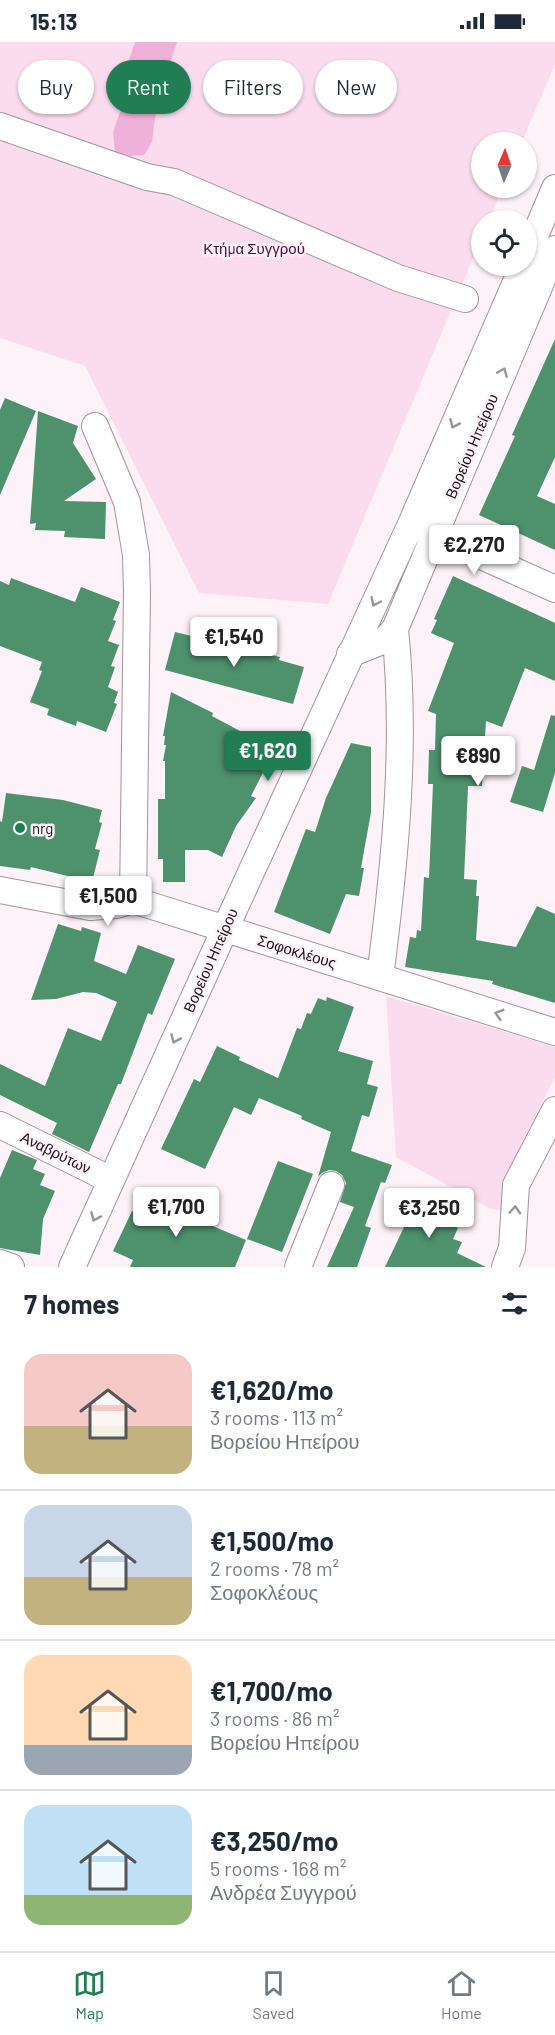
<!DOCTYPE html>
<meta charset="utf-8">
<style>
:root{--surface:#fff;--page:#f2f2f3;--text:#1f2937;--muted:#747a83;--line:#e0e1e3;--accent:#217d53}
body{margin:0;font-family:Barlow,sans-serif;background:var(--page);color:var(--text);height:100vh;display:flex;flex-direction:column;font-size:22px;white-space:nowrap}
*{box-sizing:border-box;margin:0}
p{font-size:20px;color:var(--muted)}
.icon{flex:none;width:33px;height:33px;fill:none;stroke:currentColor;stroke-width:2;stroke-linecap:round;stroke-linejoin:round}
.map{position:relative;height:1225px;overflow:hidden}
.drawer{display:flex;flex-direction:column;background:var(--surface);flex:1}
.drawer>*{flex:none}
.top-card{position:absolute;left:18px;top:18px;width:519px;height:54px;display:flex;gap:12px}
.needle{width:39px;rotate:2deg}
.buttons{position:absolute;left:471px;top:90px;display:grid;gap:12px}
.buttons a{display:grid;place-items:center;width:66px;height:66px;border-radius:50%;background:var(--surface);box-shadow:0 2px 4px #0004;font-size:30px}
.price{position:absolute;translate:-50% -51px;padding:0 14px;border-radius:6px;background:#fff;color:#222;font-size:20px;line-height:39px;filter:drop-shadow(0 2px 3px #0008)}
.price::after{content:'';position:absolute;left:50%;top:36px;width:18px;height:14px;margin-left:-9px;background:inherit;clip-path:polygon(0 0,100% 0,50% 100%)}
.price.active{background:var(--accent);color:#fff}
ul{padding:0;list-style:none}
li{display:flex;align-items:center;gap:18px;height:150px;padding:0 24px}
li+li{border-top:2px solid var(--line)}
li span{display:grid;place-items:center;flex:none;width:168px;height:120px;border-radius:18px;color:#555}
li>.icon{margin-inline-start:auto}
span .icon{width:72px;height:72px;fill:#fffc;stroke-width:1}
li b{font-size:26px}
h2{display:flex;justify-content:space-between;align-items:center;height:72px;padding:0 24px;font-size:26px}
.pill{padding:0 21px;border-radius:27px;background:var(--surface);box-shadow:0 2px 4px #0004;font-size:21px;line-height:54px}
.pill.active{background:var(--accent);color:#fff}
.status{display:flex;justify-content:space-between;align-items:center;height:42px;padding:0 30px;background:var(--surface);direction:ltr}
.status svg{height:16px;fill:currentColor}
.menu{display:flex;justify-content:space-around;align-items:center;height:84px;border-top:2px solid var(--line);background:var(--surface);font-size:16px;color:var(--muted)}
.menu a{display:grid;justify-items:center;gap:3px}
.menu .active{color:var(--accent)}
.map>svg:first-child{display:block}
</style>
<div class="status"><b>15:13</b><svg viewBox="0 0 49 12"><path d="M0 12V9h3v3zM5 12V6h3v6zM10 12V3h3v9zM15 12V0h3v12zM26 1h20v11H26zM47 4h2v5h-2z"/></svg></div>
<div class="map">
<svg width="555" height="1225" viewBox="0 0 555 1225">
<rect width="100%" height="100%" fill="#fdf2f8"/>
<path fill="#fadcee" d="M 0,0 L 555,0 L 555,22 L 522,100 L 482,100 L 482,146 L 503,146 L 489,178 L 482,178 L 481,197 L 328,562 L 199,551 L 85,324 L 0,296 Z
M 386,954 L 555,1005 L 555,1035 L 520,1104 L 507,1138 L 504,1169 L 491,1167 L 396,1115 Z"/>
<path fill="#efb1d7" d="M 135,0 L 177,0 L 157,61 L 152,100 L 144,113 L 130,114 L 115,110 L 113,90 L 123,62 L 127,24 Z"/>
<path fill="#4e916d" d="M 555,297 L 555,415 L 537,454 L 555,462 L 555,508 L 479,473 L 515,394 L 512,393 Z
M 5,356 L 36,369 L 0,453 L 0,368 Z
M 38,369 L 78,384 L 73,401 L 96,437 L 64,459 L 106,460 L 105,497 L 64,495 L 65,489 L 35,488 L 36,481 L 30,482 Z
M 453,534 L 555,581 L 555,639 L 525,626 L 502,685 L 486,679 L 482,744 L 468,744 L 464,837 L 477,838 L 476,854 L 479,854 L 476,898 L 516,905 L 537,864 L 555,872 L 555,961 L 492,942 L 493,939 L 405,925 L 410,895 L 416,896 L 417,888 L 421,889 L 424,835 L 429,836 L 433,742 L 428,742 L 429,708 L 435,708 L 436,672 L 428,669 L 454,601 L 431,591 L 437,578 L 434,577 Z
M 11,536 L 75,560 L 81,545 L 120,560 L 113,578 L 116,579 L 108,599 L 119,603 L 111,624 L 115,625 L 108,645 L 118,650 L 114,661 L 117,662 L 106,690 L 77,679 L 76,684 L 47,673 L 49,667 L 30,660 L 42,629 L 39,628 L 42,620 L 0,604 L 0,539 L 9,543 Z
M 175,590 L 280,615 L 279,618 L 304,625 L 293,662 L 165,628 Z
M 171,650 L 213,671 L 212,674 L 253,696 L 251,700 L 273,711 L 251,754 L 256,756 L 236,784 L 222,815 L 208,808 L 185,808 L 185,840 L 163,840 L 163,817 L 158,817 L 158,757 L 165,757 L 165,719 L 163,719 L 166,703 L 164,703 L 165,694 L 163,694 Z
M 551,673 L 555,674 L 555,731 L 543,770 L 510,760 L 522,724 L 534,728 Z
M 351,701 L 371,705 L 371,770 L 361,826 L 364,826 L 359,854 L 346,852 L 330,892 L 274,870 L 306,787 L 315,790 L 326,756 Z
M 6,751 L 63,758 L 102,768 L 99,780 L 102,781 L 95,807 L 100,808 L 92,840 L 31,825 L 30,828 L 0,824 L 0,779 L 2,780 Z
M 58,882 L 81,889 L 82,885 L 101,891 L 94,919 L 126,932 L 138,903 L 175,917 L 152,973 L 148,971 L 121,1042 L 118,1042 L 89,1110 L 52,1092 L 57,1081 L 0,1053 L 0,1022 L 45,1044 L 68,986 L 101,999 L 117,960 L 96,951 L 83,950 L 56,957 L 31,958 Z
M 327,955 L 354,965 L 338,1009 L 373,1019 L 367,1042 L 378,1045 L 369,1075 L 362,1073 L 351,1109 L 392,1123 L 385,1141 L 381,1140 L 365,1184 L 371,1186 L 357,1225 L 327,1225 L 354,1165 L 340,1160 L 346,1141 L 342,1133 L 336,1129 L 329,1128 L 322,1131 L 318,1135 L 331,1090 L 301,1077 L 302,1074 L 259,1056 L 251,1073 L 234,1065 L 205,1127 L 161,1107 L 194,1037 L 200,1040 L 217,1004 L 240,1015 L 239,1018 L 278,1036 L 297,986 L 301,987 L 307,971 L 311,972 L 318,956 L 326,959 Z
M 12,1108 L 37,1118 L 33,1127 L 45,1132 L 40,1143 L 55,1149 L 43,1177 L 40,1213 L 0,1206 L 0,1136 Z
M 278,1119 L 313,1132 L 282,1210 L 247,1197 Z
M 149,1149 L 178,1162 L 180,1159 L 212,1174 L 208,1182 L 246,1198 L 235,1225 L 130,1225 L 133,1218 L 113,1209 L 132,1169 L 138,1173 Z
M 427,1150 L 446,1158 L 442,1167 L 449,1170 L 444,1180 L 458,1186 L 453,1197 L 462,1200 L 457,1211 L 486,1225 L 385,1225 L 416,1160 L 422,1160 Z"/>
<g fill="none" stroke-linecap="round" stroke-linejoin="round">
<g stroke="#a4929c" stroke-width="28">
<path id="street" d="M 0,84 L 147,135 L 174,140 L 398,236 L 465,257
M 526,215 L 555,146
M 95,384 L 127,460 L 136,513 L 137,550 L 133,858
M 419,486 L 555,547
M 350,612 L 385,598 L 395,587 L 555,207
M 0,848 L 90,865 L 116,863 L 133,858 L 555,990
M 380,935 C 395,820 407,703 395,587
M 0,1083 L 111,1138
M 0,1221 L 11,1225
M 72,1225 L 225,887 L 411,482 L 523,224
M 298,1225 L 331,1143
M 505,1225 L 512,1206 L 516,1143 L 555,1068"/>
</g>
<use href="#street" stroke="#fff" stroke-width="26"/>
</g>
<defs><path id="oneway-chevron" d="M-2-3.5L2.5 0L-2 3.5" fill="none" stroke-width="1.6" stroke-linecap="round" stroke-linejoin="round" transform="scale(1.5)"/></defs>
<g stroke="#989596">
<use href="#oneway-chevron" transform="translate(503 330) rotate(-67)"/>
<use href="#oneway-chevron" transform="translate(454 382) rotate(114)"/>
<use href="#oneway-chevron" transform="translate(375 560) rotate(115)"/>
<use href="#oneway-chevron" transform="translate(499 972) rotate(-163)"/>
<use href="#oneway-chevron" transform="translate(175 997) rotate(114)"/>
<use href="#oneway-chevron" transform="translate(515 1168) rotate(-87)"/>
<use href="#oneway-chevron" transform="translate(95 1175) rotate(114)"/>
</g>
<circle fill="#217d53" stroke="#fdf2f8" stroke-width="2" cx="20" cy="786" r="6"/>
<g text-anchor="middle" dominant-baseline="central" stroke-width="5" stroke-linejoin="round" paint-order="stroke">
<g font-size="15" fill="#530b40" stroke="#fdf2f8">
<text x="254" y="206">Κτήμα Συγγρού</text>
</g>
<g font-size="15" fill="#191316" stroke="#fdf2f8">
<text transform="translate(471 404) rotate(-67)">Βορείου Ηπείρου</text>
<text transform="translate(297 909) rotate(17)">Σοφοκλέους</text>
<text transform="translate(210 918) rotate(-66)">Βορείου Ηπείρου</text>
<text transform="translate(56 1110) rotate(26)">Αναβρύτων</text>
</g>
<g font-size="15" fill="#191316" stroke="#fdf2f8" text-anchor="start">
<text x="32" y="786">nrg</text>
</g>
</g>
</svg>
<div class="buttons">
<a><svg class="needle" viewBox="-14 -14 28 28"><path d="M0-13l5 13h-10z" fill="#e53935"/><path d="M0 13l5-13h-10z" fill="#747a83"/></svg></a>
<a><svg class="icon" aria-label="locate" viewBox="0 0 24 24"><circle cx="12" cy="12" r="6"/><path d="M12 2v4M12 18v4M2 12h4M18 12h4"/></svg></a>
</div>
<b class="price" style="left:474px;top:534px">€2,270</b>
<b class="price" style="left:234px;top:626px">€1,540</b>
<b class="price active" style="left:268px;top:740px">€1,620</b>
<b class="price" style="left:478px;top:745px">€890</b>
<b class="price" style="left:108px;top:885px">€1,500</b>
<b class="price" style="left:176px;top:1196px">€1,700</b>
<b class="price" style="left:429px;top:1197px">€3,250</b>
<div class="top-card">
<a class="pill">Buy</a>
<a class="pill active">Rent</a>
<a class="pill">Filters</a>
<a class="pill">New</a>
</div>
</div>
<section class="drawer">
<h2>7 homes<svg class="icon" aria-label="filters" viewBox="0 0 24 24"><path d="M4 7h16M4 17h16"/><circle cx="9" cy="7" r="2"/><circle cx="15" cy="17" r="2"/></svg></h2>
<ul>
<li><span style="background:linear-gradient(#f6c9c9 60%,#c2b280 0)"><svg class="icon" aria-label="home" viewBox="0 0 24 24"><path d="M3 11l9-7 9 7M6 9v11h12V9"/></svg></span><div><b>€1,620/mo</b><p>3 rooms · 113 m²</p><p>Βορείου Ηπείρου</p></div></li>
<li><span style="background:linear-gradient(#c9d6e8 60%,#c2b280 0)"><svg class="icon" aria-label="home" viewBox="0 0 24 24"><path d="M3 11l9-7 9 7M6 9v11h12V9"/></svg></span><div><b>€1,500/mo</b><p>2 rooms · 78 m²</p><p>Σοφοκλέους</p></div></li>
<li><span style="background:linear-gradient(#ffd9b3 75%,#9aa5b1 0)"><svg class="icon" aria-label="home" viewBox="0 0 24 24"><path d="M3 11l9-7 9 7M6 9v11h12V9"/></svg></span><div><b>€1,700/mo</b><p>3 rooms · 86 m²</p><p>Βορείου Ηπείρου</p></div></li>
<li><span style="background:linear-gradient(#bfe0f5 75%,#8fb573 0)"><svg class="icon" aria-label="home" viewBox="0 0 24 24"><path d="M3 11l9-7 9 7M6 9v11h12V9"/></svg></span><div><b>€3,250/mo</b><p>5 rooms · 168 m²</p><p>Ανδρέα Συγγρού</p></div></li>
</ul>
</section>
<nav class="menu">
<a class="active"><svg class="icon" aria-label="map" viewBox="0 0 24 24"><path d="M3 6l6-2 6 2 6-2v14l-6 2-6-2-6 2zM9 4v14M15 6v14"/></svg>Map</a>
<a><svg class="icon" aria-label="saved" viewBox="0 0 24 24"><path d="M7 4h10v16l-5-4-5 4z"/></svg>Saved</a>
<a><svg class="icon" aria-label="home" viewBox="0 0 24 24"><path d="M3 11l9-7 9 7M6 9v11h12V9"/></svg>Home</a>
</nav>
